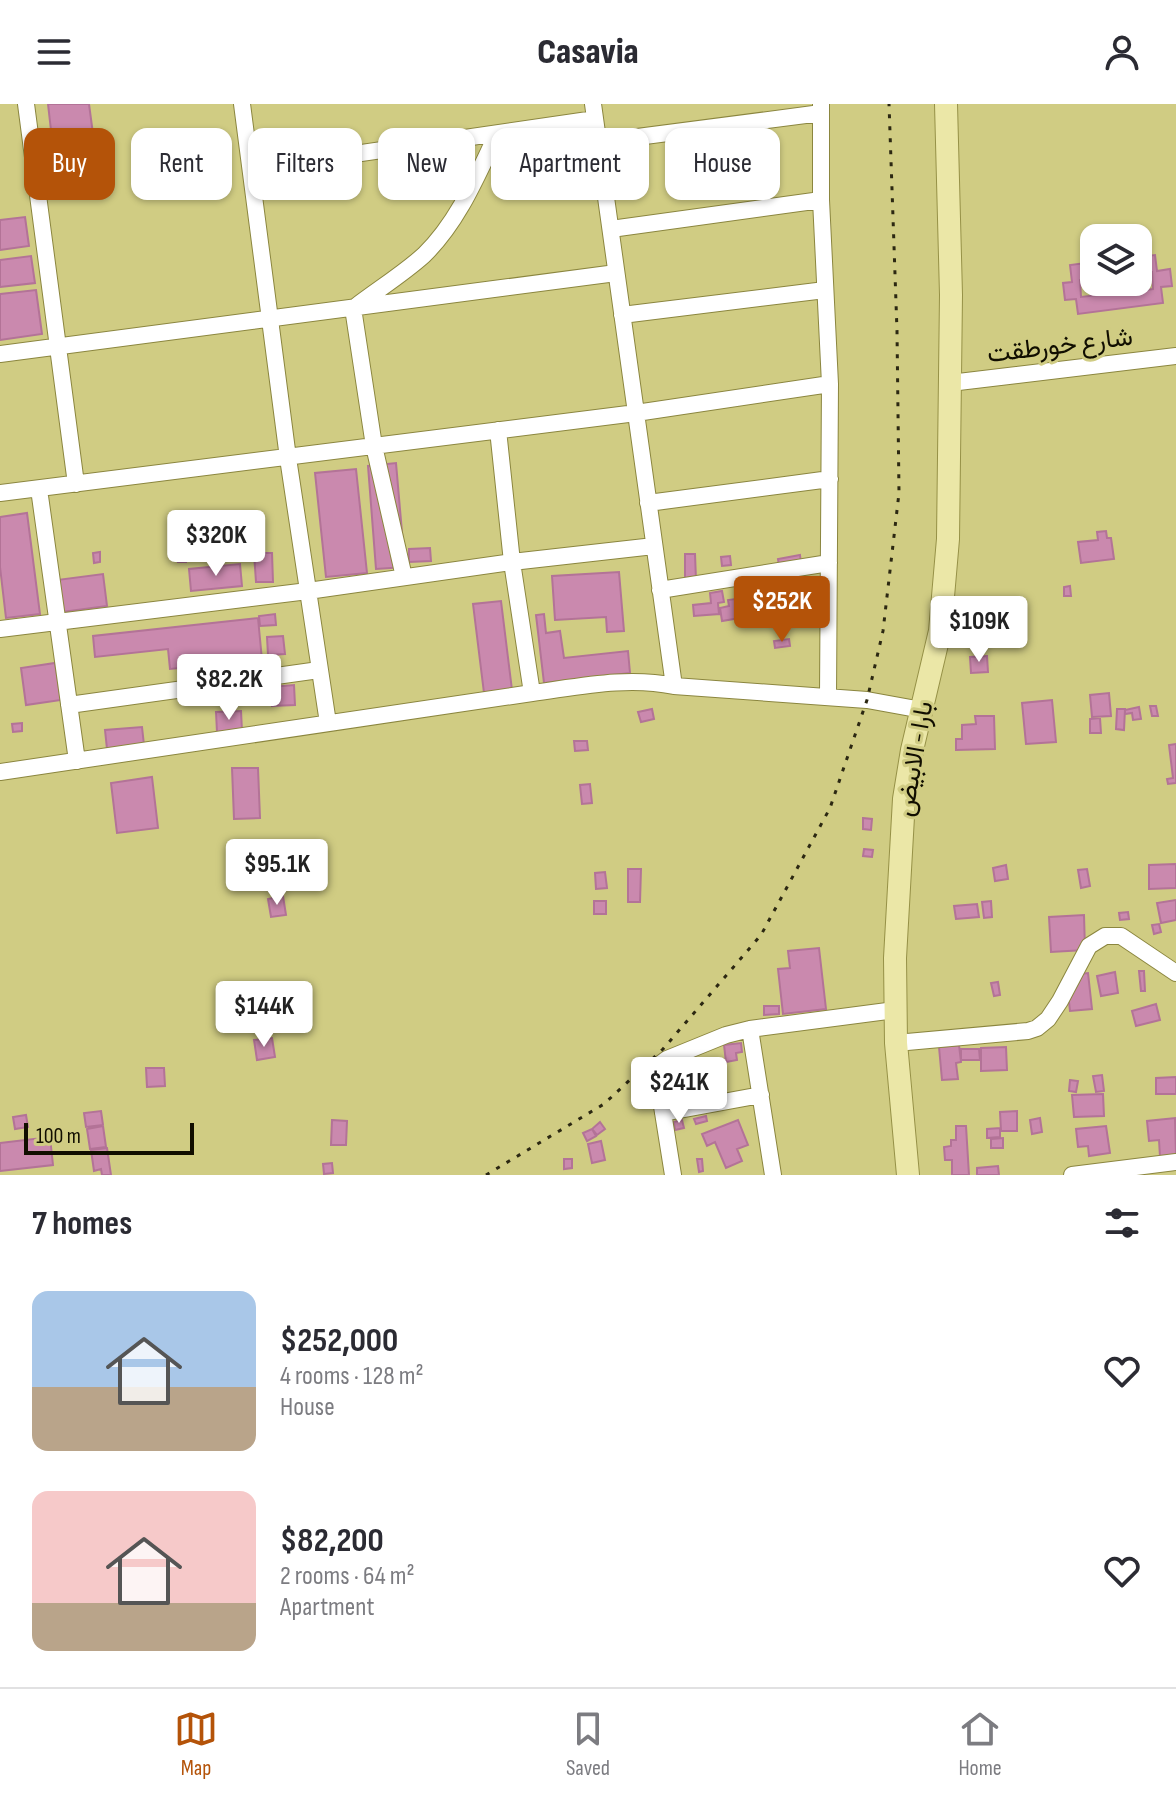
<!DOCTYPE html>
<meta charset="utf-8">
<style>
:root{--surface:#fff;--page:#f7f7f7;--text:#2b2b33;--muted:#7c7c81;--line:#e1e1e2;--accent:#b45309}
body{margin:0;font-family:"Sofia Sans Condensed",Vazirmatn,sans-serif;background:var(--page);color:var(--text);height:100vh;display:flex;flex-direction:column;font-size:30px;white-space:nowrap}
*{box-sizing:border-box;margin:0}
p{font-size:26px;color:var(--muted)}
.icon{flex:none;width:44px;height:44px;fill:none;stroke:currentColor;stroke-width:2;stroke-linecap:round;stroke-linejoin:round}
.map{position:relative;height:1071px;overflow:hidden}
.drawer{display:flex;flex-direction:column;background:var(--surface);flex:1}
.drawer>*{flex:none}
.banner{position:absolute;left:24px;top:24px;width:1128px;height:72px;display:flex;gap:16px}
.buttons{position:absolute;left:1080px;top:120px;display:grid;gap:16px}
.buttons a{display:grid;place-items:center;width:72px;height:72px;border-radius:16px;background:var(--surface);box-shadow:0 2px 6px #0004;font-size:40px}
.scale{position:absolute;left:24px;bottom:20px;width:170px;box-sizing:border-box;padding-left:8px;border:4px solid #110e00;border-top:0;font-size:22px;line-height:28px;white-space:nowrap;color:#110e00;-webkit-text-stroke:6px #d0cc83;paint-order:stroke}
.price{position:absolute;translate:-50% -68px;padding:0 18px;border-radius:8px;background:#fff;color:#222;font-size:26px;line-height:52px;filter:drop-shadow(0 2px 4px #0008)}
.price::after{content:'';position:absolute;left:50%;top:48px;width:24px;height:18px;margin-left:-12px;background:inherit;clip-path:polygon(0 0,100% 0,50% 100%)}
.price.on{background:var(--accent);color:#fff}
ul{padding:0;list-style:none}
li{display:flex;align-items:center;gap:24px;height:200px;padding:0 32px}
li span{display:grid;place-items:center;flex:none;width:224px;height:160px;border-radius:16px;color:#555}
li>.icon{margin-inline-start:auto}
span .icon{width:96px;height:96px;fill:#fffc;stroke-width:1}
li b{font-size:34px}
h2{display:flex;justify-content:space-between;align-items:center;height:96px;padding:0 32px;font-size:34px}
.chip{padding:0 28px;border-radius:16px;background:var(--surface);box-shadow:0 2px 6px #0004;font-size:28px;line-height:72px}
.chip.on{background:var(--accent);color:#fff}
header{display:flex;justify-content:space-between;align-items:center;height:104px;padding:0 32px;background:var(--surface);font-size:36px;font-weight:800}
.tabs{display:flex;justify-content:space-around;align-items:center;height:112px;border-top:2px solid var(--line);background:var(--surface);font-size:22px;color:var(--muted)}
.tabs a{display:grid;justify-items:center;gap:4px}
.tabs .on{color:var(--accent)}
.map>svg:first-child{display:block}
</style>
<header><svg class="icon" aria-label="menu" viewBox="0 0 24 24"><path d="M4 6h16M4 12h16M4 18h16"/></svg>Casavia<svg class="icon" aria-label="person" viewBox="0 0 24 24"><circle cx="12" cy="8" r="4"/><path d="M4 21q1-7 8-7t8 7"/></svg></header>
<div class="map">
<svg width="1176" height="1071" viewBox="0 0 1176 1071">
<rect width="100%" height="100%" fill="#d0cc83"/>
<path fill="#ca89ae" stroke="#b37397" stroke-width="2" d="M 48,0 L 89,0 L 93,30 L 52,35 Z
M 220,50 L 224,81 L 148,91 L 144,60 Z
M 25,113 L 29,142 L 0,146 L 0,116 Z
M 1155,151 L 1157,167 L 1170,165 L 1172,182 L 1161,183 L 1163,199 L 1078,210 L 1076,195 L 1065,196 L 1063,179 L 1072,178 L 1070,161 L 1094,158 L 1094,174 L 1080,176 L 1081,193 L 1153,185 L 1152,168 L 1138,169 L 1138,153 Z
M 31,152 L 35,179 L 0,183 L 0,156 Z
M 36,186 L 42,230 L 0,236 L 0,190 Z
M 396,359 L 405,463 L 376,465 L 368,362 Z
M 356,365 L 367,469 L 326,473 L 315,369 Z
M 27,409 L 40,510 L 6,514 L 0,463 L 0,413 Z
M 1106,427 L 1107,434 L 1111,434 L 1114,455 L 1081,459 L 1078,438 L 1098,436 L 1097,428 Z
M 430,444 L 431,457 L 409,458 L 409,445 Z
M 100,448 L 100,458 L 94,459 L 93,449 Z
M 178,448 L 186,448 L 186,458 L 178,458 Z
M 254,449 L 272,449 L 273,478 L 256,478 Z
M 685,450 L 695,450 L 696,476 L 685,476 Z
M 800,451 L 801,459 L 779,462 L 778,455 Z
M 730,452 L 731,461 L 722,462 L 721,453 Z
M 240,460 L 242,482 L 191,487 L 189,465 Z
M 619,468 L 624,527 L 607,528 L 606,513 L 555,516 L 552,472 Z
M 103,470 L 107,502 L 62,508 L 57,476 Z
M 1070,482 L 1071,492 L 1064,492 L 1064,483 Z
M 751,484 L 752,499 L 745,499 L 744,485 Z
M 722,487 L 724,498 L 718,499 L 719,510 L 694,512 L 693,501 L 711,499 L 710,489 Z
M 743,494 L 746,513 L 722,517 L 720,504 L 729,502 L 728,496 Z
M 501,497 L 512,586 L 484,589 L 473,500 Z
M 764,499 L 764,513 L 747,513 L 747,500 Z
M 275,510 L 276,521 L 260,522 L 259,512 Z
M 544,510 L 546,529 L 560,527 L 564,554 L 628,547 L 630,569 L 544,579 L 536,511 Z
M 799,513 L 800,521 L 777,523 L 777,515 Z
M 258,514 L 262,556 L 170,565 L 168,545 L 95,553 L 93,532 Z
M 283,532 L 285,550 L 268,551 L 267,533 Z
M 789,535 L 790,542 L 775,544 L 774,537 Z
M 987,552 L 988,568 L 971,569 L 970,553 Z
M 55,559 L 61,596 L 26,601 L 21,564 Z
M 294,581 L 295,601 L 272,602 L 271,583 Z
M 1109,589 L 1111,612 L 1092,613 L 1090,591 Z
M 1052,596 L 1056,638 L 1026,640 L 1022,599 Z
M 1150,602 L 1156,602 L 1158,612 L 1152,612 Z
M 1139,603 L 1141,615 L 1133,616 L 1132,609 L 1125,610 L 1125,606 Z
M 652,605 L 654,615 L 641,618 L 638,608 Z
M 1117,605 L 1125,605 L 1124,626 L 1116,625 Z
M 241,607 L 242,627 L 217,628 L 216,608 Z
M 975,612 L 994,612 L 995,645 L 956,646 L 956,635 L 962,635 L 962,621 L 976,620 Z
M 1100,614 L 1101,629 L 1090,629 L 1090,615 Z
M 22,619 L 22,627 L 13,628 L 12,620 Z
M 142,623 L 144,641 L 107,645 L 105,626 Z
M 574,637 L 587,637 L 588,646 L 575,647 Z
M 1176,640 L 1176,679 L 1168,680 L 1167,675 L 1173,674 L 1169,641 Z
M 232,664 L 258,664 L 260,714 L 234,715 Z
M 152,673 L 158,724 L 117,729 L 111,679 Z
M 590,680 L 592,699 L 582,700 L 580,681 Z
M 863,714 L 872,715 L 871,726 L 863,725 Z
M 864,745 L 873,746 L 872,753 L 863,752 Z
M 1176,760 L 1176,784 L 1149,785 L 1149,761 Z
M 1006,761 L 1008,775 L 995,777 L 993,764 Z
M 628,765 L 641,765 L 640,798 L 628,798 Z
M 1087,765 L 1090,782 L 1081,784 L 1078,766 Z
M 605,768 L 607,784 L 596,785 L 595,769 Z
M 283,792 L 286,811 L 271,813 L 268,795 Z
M 1176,796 L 1176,816 L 1161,819 L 1157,799 Z
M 594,797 L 606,797 L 606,810 L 594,810 Z
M 991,797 L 992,813 L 984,814 L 982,798 Z
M 977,800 L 979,813 L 956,815 L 954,802 Z
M 1128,808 L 1129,815 L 1120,816 L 1119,809 Z
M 1084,811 L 1085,846 L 1051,848 L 1049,813 Z
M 1159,820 L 1161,828 L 1154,830 L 1152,821 Z
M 819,844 L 826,905 L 783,910 L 778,865 L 790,864 L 788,847 Z
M 1139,867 L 1144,867 L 1145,887 L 1141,887 Z
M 1115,868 L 1118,889 L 1101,892 L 1097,872 Z
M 1088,869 L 1092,905 L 1070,907 L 1067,880 L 1072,871 Z
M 998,878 L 1000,891 L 994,892 L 991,879 Z
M 1156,900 L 1160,916 L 1136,922 L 1132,907 Z
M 764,902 L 779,902 L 779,910 L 764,911 Z
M 272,934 L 275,953 L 257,956 L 254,936 Z
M 741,939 L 742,948 L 736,949 L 737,956 L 726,958 L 724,941 Z
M 959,941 L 961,958 L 956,959 L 958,975 L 942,976 L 939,943 Z
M 1006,943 L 1007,966 L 981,967 L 981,944 Z
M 961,945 L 979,945 L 980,956 L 961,956 Z
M 146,964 L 164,964 L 165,982 L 147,983 Z
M 1102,971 L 1104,987 L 1096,988 L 1093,972 Z
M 672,972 L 675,985 L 668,986 L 666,973 Z
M 682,973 L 685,988 L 700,984 L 702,993 L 679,998 L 674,975 Z
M 1176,973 L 1176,990 L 1156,990 L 1156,974 Z
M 1070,976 L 1078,977 L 1076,988 L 1069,987 Z
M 645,989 L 648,998 L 640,1000 L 637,992 Z
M 1103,990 L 1104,1012 L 1074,1013 L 1072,991 Z
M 101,1007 L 103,1021 L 86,1023 L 84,1009 Z
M 1017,1007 L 1017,1027 L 1001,1027 L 1000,1008 Z
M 26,1011 L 28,1023 L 15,1025 L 13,1013 Z
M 706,1012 L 707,1017 L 696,1020 L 694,1015 Z
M 1040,1014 L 1042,1028 L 1032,1030 L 1030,1016 Z
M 1175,1014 L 1176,1051 L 1160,1053 L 1159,1036 L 1149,1037 L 1147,1017 Z
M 332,1016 L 347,1017 L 346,1041 L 331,1041 Z
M 682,1016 L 684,1024 L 675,1026 L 674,1018 Z
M 738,1016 L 748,1041 L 737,1045 L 742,1057 L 726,1064 L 715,1038 L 707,1042 L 702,1030 Z
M 600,1018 L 605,1025 L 597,1031 L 592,1025 Z
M 103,1022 L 106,1043 L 90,1045 L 87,1025 Z
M 956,1022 L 966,1022 L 969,1071 L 952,1071 L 952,1056 L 945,1056 L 944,1043 L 951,1042 L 951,1036 L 956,1036 Z
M 1106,1022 L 1110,1049 L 1089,1052 L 1088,1042 L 1078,1043 L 1076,1025 Z
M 1000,1024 L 1000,1033 L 987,1034 L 987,1025 Z
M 592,1025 L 596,1032 L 587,1037 L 583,1029 Z
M 50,1033 L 53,1061 L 0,1067 L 0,1039 Z
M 1003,1034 L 1003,1044 L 991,1044 L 991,1035 Z
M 601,1037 L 605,1056 L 592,1059 L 588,1040 Z
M 107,1044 L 111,1071 L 102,1071 L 101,1065 L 94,1067 L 91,1046 Z
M 564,1055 L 572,1055 L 572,1064 L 564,1065 Z
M 697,1055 L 702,1055 L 703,1067 L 699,1068 Z
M 332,1059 L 333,1069 L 324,1070 L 323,1060 Z
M 998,1062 L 999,1071 L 977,1071 L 977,1064 Z"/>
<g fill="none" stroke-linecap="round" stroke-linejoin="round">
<g stroke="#8b863f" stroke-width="18">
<path id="minor" d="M 26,0 L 76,380
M 242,0 L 288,354 L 328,619
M 593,0 L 674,582
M 821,0 L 821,96 L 830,280 L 828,593
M 599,38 L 821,9
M 251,65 L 595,15
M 611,125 L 821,96
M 355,203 C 377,186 403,170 424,151 C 458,118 477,72 497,30
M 353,204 L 374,342 L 404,473
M 622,211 L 825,186
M 0,250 L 616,169
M 950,279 L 1176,252
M 498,326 L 512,458 L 532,589
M 39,385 L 77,657
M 0,389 L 636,309 L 830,280
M 648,399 L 830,375
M 660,486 L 829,459
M 0,525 L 308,487 L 512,458 L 654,442
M 69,601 L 319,566
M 0,668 L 532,589 C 578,583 627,572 674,582 L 867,596 L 922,606
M 750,925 L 773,1071
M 896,939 L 1028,927 L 1037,924 L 1048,915 L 1060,897 L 1089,842 L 1105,832 L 1121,832 L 1176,869
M 663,1009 L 761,991
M 673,1071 L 657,971 L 659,961 L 667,955 L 726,931 L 750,925 L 895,906
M 1072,1071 L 1176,1058"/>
</g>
<g stroke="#969147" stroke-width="24">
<path id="major" d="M 908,1071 L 896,939 L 895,854 L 904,695 L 912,646 L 940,527 L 948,435 L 951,191 L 946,0"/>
</g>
<use href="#minor" stroke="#fff" stroke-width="16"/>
<use href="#major" stroke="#ebe7a7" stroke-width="22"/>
<path stroke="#2c2812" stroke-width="3" stroke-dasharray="4 8" stroke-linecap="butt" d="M 486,1071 L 604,1000 L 663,945 L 761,831 L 830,704 L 867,596 L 883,527 L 899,389 L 897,227 L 889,0"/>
</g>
<g text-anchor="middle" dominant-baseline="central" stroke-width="6" stroke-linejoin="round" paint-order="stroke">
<g font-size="26" fill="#110e00" stroke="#d0cc83">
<text transform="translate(1060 242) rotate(-7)">شارع خورطقت</text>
<text transform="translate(915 655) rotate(-80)">بارا - الابيض</text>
</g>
</g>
</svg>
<div class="buttons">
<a><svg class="icon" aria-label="layers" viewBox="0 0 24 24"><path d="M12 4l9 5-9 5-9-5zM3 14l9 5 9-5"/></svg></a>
</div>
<div class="scale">100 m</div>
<b class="price" style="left:216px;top:474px">$320K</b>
<b class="price on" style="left:782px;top:540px">$252K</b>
<b class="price" style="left:979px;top:560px">$109K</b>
<b class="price" style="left:229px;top:618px">$82.2K</b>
<b class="price" style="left:277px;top:803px">$95.1K</b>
<b class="price" style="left:264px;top:945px">$144K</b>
<b class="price" style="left:679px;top:1021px">$241K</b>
<div class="banner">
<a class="chip on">Buy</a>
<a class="chip">Rent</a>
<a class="chip">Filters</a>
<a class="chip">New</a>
<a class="chip">Apartment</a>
<a class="chip">House</a>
</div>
</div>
<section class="drawer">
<h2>7 homes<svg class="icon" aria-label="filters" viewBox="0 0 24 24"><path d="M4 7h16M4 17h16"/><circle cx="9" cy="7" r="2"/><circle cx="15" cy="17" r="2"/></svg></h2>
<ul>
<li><span style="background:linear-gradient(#a9c7e8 60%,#b9a48a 0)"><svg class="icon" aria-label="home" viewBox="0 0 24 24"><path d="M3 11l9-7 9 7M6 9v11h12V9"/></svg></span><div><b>$252,000</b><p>4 rooms · 128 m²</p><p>House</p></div><svg class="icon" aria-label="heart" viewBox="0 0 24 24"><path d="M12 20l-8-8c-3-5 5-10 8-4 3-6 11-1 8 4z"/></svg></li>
<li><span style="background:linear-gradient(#f6c9c9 70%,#b9a48a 0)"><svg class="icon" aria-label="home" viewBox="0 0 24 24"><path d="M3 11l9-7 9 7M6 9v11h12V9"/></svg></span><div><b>$82,200</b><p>2 rooms · 64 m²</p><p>Apartment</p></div><svg class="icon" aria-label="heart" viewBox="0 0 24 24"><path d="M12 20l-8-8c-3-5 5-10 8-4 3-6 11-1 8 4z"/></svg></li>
</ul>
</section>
<nav class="tabs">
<a class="on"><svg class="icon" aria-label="map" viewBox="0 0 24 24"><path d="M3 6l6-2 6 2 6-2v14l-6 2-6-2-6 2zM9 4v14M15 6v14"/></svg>Map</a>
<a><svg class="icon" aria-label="saved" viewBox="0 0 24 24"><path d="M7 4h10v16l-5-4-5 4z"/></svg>Saved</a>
<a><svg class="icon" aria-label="home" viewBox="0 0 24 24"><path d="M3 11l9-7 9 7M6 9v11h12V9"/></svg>Home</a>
</nav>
